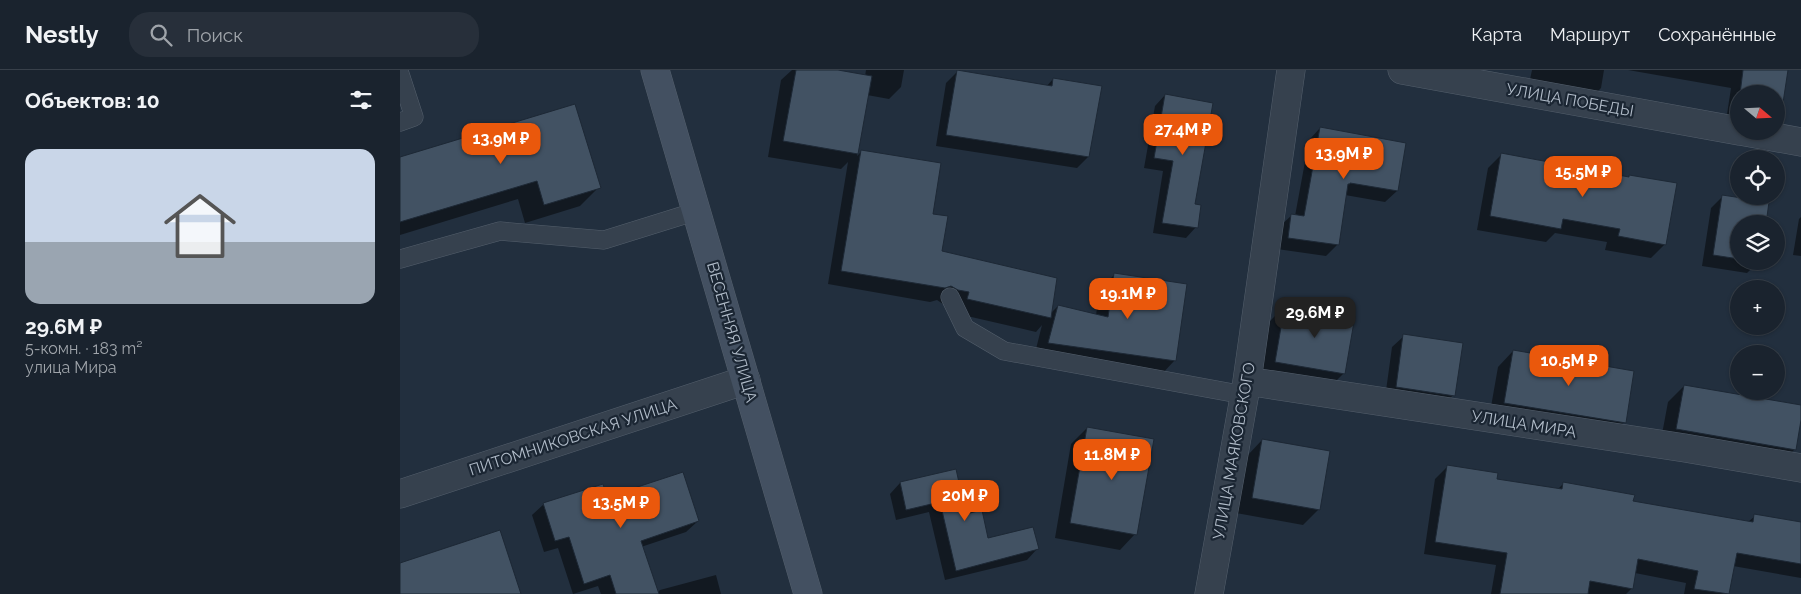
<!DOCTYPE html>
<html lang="ru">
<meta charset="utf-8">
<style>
:root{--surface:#1a232e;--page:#272f3a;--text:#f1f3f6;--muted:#9fa4aa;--line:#38404a;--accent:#ea580c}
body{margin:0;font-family:Raleway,sans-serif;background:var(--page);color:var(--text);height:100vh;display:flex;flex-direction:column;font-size:19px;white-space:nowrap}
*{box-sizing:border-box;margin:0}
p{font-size:16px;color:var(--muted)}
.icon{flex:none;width:28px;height:28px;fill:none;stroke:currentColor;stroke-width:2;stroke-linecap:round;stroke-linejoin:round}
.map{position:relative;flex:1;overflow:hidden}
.drawer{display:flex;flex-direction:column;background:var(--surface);width:400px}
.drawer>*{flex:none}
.needle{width:32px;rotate:109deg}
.controls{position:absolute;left:1330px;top:15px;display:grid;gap:10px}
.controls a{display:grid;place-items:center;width:55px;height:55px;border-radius:50%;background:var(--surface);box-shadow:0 1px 4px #0004,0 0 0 1px var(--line);font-size:25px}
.price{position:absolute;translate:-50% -42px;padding:0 11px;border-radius:10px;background:var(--accent);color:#fff;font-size:16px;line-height:32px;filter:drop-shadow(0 1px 2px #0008)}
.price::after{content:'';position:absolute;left:50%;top:30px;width:15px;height:11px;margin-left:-8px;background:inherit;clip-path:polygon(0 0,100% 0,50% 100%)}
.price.on{background:#222;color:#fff}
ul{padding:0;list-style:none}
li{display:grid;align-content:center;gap:10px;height:265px;padding:0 25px}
li span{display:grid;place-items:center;height:155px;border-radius:15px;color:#555}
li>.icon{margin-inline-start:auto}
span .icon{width:90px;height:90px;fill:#fffc;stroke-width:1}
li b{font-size:21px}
h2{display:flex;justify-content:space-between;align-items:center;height:60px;padding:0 25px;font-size:21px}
header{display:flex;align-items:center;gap:30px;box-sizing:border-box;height:70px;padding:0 25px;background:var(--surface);border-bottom:1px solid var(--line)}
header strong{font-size:24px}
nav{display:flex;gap:28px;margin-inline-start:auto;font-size:18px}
.search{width:350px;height:45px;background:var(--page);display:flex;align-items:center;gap:12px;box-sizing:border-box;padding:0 18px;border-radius:20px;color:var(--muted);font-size:19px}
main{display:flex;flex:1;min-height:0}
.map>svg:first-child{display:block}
</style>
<header>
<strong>Nestly</strong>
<div class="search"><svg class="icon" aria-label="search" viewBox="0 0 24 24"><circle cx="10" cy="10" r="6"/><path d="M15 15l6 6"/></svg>Поиск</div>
<nav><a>Карта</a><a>Маршрут</a><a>Сохранённые</a></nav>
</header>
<main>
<section class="drawer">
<h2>Объектов: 10<svg class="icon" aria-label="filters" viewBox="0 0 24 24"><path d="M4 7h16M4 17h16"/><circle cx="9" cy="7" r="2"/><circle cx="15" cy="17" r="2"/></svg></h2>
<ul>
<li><span style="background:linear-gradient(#c9d6e8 60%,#9aa5b1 0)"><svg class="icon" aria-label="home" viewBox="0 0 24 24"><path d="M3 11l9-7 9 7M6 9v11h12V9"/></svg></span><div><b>29.6M ₽</b><p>5-комн. · 183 m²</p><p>улица Мира</p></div></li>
</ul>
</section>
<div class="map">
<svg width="1401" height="524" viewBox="0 0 1401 524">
<rect width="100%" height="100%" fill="#222f3e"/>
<path fill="#0007" d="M 392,0 L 431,0 L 465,6 L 466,0 L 504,0 L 501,17 L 489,29 L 467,25 L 457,86 L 462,81 L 531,145 L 540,182 L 650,244 L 658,236 L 696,245 L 700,219 L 715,204 L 775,290 L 761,305 L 634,287 L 642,255 L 636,262 L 554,243 L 556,236 L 543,234 L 537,230 L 530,232 L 428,214 L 448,92 L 441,99 L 368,87 L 381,10 Z
M 1132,0 L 1204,0 L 1201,18 L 1189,30 L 1128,19 Z
M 1228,0 L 1387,0 L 1380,46 L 1376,50 L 1376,24 L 1339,24 L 1339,53 L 1326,51 L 1331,18 Z
M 557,2 L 646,17 L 653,9 L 688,87 L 677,98 L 536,76 L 546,13 Z
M 765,25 L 794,135 L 796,157 L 786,168 L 753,163 L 763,101 L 744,98 L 755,36 Z
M 920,58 L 997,121 L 985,132 L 945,125 L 937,175 L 926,186 L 877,179 L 880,156 L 892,145 L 895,146 L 909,70 Z
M 1102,84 L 1228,108 L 1230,106 L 1265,174 L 1251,188 L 1205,180 L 1207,172 L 1155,163 L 1146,172 L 1077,160 L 1088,98 Z
M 0,88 L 199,117 L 180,136 L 125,153 L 118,129 L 0,165 Z
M 1323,126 L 1339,154 L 1339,191 L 1359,191 L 1347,203 L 1302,196 L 1311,138 Z
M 1401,147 L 1401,186 L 1393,185 L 1399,149 Z
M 1348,213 L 1371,217 L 1371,219 L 1342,219 Z
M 886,235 L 944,303 L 928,319 L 860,307 L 870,251 Z
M 1004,266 L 1053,325 L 1042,337 L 985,328 L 992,277 Z
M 1113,281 L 1224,352 L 1209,368 L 1089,348 L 1098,297 Z
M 1284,316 L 1401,336 L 1395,379 L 1379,395 L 1260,375 L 1268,332 Z
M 687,358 L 735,464 L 720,480 L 655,468 L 671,374 Z
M 862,370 L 919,439 L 903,455 L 836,443 L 847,386 Z
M 1047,397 L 1095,410 L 1158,419 L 1163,414 L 1232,433 L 1348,452 L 1355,446 L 1401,454 L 1401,508 L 1333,496 L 1328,524 L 1284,524 L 1286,513 L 1235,503 L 1232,518 L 1226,524 L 1091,524 L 1096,495 L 1024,484 L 1035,409 Z
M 555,401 L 565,445 L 587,469 L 637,479 L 627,490 L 545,510 L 529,442 L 496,450 L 490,424 L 500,413 Z
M 206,429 L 298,451 L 286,462 L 241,477 L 257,523 L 260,520 L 316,505 L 321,524 L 201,524 L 198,516 L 173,524 L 158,478 L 144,482 L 132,445 L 144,434 Z"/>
<path fill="#425263" stroke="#1d2835" d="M 396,0 L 438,0 L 472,6 L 458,84 L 383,71 Z
M 557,0 L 652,16 L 653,8 L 702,16 L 689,87 L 546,65 Z
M 1343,0 L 1388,0 L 1381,46 L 1376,46 L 1376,24 L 1340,24 Z
M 765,24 L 813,33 L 795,134 L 801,135 L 798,158 L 762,153 L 773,91 L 754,88 Z
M 175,34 L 201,118 L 144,135 L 137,111 L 0,152 L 0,87 Z
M 920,57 L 1006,73 L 998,121 L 950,113 L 950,114 L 948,114 L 939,175 L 888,168 L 891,144 L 904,146 Z
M 461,80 L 541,93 L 533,144 L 548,146 L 542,181 L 657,208 L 651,248 L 567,229 L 569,222 L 558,220 L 551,216 L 545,218 L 441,201 Z
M 1101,83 L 1229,107 L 1229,105 L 1277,113 L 1266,175 L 1218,166 L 1220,159 L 1163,149 L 1161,159 L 1090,146 Z
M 1322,125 L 1369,132 L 1366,154 L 1339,154 L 1339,189 L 1313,185 Z
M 714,203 L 787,214 L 776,291 L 648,273 L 658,235 L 708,247 Z
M 885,234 L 955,246 L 945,304 L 875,292 Z
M 1003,264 L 1063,273 L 1055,326 L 996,317 Z
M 1113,280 L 1234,301 L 1226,353 L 1104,333 Z
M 1284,315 L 1401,335 L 1401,350 L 1396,380 L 1276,359 Z
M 687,357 L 754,369 L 737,465 L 670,453 Z
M 862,369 L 930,381 L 920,440 L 852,428 Z
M 1047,395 L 1098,403 L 1097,409 L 1162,419 L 1163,412 L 1235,425 L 1233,431 L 1353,452 L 1354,444 L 1401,452 L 1401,494 L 1337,483 L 1329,524 L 1294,519 L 1298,501 L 1238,489 L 1233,519 L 1190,511 L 1188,524 L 1100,524 L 1107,483 L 1035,472 Z
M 556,399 L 566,444 L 582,440 L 588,468 L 633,457 L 639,479 L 556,501 L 540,432 L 506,440 L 500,412 Z
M 283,402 L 299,451 L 241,471 L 259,524 L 216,524 L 210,505 L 184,514 L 169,467 L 155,471 L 143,433 L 203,414 L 207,427 Z
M 100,460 L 121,524 L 0,524 L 0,493 Z"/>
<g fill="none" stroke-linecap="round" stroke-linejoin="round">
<g stroke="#545f6c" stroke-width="19">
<path id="lane" d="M 0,4 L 14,47 L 0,52
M 0,189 L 100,161 L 204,170 L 297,141
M 550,227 L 565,258 L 604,281 L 844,325"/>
</g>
<g stroke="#545f6c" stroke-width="29">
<path id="street" d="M 1002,0 L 1339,61
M 1340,61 L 1401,72
M 847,311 L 1285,378 L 1401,398
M 0,424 L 346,310
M 809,524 L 847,311 L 891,0"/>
</g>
<g stroke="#545f6c" stroke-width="29">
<path id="secondary" d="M 255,0 L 408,524"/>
</g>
<use href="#lane" stroke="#36414e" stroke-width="18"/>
<use href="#street" stroke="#36414e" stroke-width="28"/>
<use href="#secondary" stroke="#435061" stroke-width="28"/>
</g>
<g text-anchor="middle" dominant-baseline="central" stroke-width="4.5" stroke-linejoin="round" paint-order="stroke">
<g font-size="16" fill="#b1bcc9" stroke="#1b2633">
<text transform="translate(1170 30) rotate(10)">УЛИЦА ПОБЕДЫ</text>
<text transform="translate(332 262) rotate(74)">ВЕСЕННЯЯ УЛИЦА</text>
<text transform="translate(1124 354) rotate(9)">УЛИЦА МИРА</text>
<text transform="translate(173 367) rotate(-18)">ПИТОМНИКОВСКАЯ УЛИЦА</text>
<text transform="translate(834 381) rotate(-80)">УЛИЦА МАЯКОВСКОГО</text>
</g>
</g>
</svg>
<div class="controls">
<a><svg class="needle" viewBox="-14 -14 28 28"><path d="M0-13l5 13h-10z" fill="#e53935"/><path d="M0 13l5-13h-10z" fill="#9fa4aa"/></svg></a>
<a><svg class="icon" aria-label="locate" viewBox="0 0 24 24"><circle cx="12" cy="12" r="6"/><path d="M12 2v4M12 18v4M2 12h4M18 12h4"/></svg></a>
<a><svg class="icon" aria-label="layers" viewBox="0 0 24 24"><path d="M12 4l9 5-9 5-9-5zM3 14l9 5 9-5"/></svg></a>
<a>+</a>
<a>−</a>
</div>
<b class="price" style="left:783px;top:86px">27.4M ₽</b>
<b class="price" style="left:101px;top:95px">13.9M ₽</b>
<b class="price" style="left:944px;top:110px">13.9M ₽</b>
<b class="price" style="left:1183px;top:128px">15.5M ₽</b>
<b class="price" style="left:728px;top:250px">19.1M ₽</b>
<b class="price on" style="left:915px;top:269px">29.6M ₽</b>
<b class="price" style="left:1169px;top:317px">10.5M ₽</b>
<b class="price" style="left:712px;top:411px">11.8M ₽</b>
<b class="price" style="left:565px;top:452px">20M ₽</b>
<b class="price" style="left:221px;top:459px">13.5M ₽</b>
</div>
</main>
